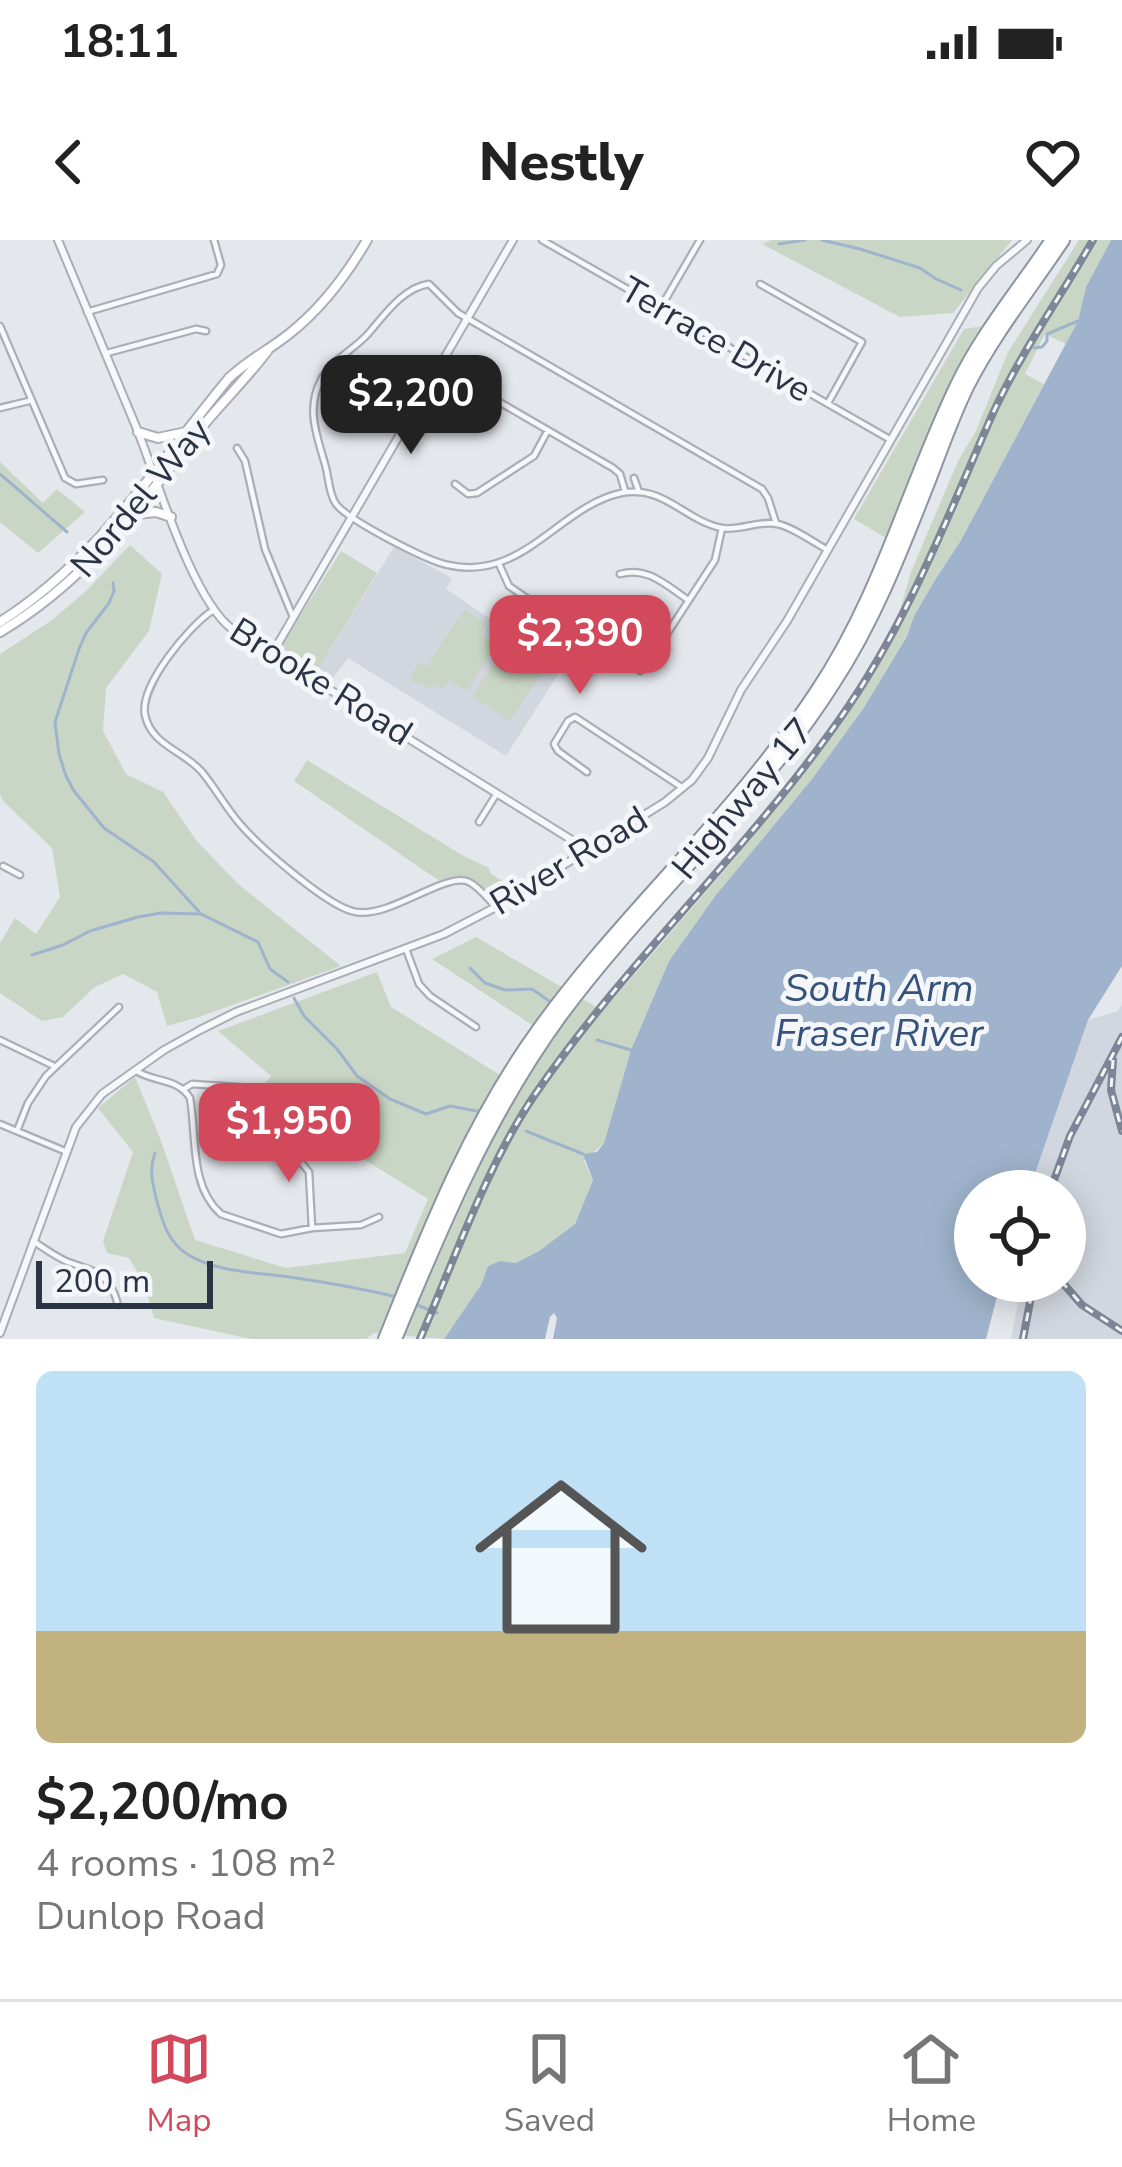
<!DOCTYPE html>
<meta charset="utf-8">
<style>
:root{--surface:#fff;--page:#f6f6f6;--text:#222;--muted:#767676;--line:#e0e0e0;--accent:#d1495b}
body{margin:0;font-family:"Nunito Sans",sans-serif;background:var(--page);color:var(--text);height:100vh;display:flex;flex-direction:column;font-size:45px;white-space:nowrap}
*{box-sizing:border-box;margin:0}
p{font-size:39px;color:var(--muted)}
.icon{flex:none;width:66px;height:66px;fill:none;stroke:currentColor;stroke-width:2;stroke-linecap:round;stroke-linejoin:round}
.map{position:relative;height:1099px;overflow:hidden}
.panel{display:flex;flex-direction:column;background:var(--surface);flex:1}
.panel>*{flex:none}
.fabs{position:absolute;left:954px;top:930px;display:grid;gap:24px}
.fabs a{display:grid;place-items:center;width:132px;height:132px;border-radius:50%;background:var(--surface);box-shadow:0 6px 30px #0003;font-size:60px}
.scale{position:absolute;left:36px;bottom:30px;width:177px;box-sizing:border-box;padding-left:12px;border:6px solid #2b3445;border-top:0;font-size:33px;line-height:42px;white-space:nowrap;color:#2b3445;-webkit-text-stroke:9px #f4f6f9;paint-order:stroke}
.price{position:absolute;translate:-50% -102px;padding:0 27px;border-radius:24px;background:var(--accent);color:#fff;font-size:39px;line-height:78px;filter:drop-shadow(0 3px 6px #0008)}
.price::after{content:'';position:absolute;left:50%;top:72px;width:36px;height:27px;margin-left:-18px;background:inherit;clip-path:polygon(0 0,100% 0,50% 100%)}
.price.on{background:#222;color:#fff}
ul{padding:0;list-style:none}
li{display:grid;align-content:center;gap:24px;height:636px;padding:0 36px}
li span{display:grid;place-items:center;height:372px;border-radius:18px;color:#555}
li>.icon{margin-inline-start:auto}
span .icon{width:216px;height:216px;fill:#fffc;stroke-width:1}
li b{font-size:51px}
.status{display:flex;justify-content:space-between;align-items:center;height:84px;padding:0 60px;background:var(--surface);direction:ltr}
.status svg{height:33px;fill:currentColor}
header{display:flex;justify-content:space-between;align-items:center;height:156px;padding:0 36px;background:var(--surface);font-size:54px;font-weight:800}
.dock{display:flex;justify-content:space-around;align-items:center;height:168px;border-top:3px solid var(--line);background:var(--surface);font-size:33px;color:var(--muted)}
.dock a{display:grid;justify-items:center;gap:6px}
.dock .on{color:var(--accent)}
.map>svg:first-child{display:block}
</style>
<div class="status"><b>18:11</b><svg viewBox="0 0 49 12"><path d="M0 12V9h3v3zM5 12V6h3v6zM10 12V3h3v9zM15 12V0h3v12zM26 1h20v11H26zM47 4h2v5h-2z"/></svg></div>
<header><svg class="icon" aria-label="back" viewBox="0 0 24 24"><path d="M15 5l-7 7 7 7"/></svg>Nestly<svg class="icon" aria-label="heart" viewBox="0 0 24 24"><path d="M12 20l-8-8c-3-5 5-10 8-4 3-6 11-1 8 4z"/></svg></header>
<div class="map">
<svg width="1122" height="1099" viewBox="0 0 1122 1099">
<rect width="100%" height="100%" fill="#e4e7ec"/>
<path fill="#d2d6de" d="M 394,307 L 452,338 L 446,349 L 562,428 L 506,516 L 348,418 L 331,441 L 317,431 Z
M 1122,764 L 1122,1099 L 1011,1099 L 1022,1041 L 1065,1041 L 1065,951 L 1029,951 L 1088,780 L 1118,771 Z"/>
<path fill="#c9d6c5" d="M 772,0 L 1012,0 L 953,73 L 900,77 L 762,4 Z
M 1079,0 L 1111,0 L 1086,47 L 1078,81 L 1066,104 L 1045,94 L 1025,134 L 1044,144 L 960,302 L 935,340 L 914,376 L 907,395 L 863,469 L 812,539 L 716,655 L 669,721 L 631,810 L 604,903 L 584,921 L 593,940 L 575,984 L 539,1011 L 516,1023 L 500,1021 L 488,1026 L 481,1045 L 444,1099 L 374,1093 L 366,1099 L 251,1099 L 154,1078 L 144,1043 L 129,1018 L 107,1013 L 103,1001 L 133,912 L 98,868 L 135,837 L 160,898 L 195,1000 L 286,1028 L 405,1013 L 428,959 L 257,853 L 271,836 L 218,791 L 377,732 L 391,767 L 521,848 L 552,798 L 432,719 L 476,697 L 603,771 L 737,616 L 807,529 L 852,467 L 891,402 L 911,332 L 958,221 L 976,191 L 1008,112 Z
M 984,86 L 951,143 L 888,299 L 854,279 L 964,89 Z
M 0,222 L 43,263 L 57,249 L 85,272 L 38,313 L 0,282 Z
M 130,305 L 162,334 L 149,391 L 106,448 L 103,491 L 126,534 L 163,552 L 196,600 L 238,644 L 341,726 L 199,777 L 167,786 L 157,752 L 123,734 L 95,747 L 63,777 L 42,781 L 0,753 L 0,703 L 15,678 L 36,694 L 60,657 L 52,608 L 3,561 L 0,554 L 0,414 L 52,380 L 86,351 Z
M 341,311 L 377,333 L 317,431 L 280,408 Z
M 464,369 L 487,384 L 480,393 L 497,404 L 467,451 L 449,440 L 443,449 L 435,444 L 432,448 L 409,439 L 419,423 L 427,427 L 458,378 L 475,388 L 459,377 Z
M 509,400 L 547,425 L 510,481 L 472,456 Z
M 307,520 L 462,615 L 489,628 L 491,634 L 514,648 L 497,659 C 472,641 470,633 438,640 L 294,541 Z"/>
<path fill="#9fb4cc" d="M 1111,0 L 1122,0 L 1122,726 L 1088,780 L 1029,951 L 975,951 L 975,1041 L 1001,1041 L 986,1099 L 553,1099 L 557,1078 L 554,1073 L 550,1077 L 545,1099 L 444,1099 L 481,1045 L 488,1026 L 500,1021 L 516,1023 L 539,1011 L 575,984 L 593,940 L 583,914 L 597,912 L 604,903 L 631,810 L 669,721 L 716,655 L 812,539 L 863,469 L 907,396 L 914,376 L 935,340 L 960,302 L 1078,81 L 1086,47 Z"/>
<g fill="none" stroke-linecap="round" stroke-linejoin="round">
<path stroke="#9fb4cc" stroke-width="3" d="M 822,0 L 860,9 L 920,28 L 936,39 L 961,50
M 779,4 L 805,0
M 1034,108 L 1042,107 L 1047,101 L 1047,94 L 1078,81
M 0,234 L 67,292
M 113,343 L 114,351 L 109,363 L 86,393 L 79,409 L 55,482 L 59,514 L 66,536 L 74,551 L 104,588 L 154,622 L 201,674 L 258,702 L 270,729 L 288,742
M 32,715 L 63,705 L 90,691 L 138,677 L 161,673 L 201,674
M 470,728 L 485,743 L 505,750 L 532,749 L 552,763
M 294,758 L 304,776 L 337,809 L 357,836 L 390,859 L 426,874 L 450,866 L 482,872
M 597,800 L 631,810
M 526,891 L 583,914
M 155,913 C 149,929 152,941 156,958 C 162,980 167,1001 187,1014 C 219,1034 260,1032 296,1038 C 330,1043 364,1049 397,1057
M 417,1065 L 437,1073"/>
<g stroke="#a9aeb7" stroke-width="9">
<path id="minor" d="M 542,0 L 891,200
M 760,44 L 862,102 L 828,163
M 661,67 L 700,0
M 87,72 L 217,34 L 221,25 L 214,0
M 0,86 L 65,238 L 76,244 L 103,240
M 107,113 L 196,89 L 206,91
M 439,127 L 613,228 L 620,234 L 625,251
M 0,168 L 29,161
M 237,208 L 245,221 L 265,309 L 293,377
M 634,238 L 639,252
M 455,244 L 468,254 L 477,253 L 534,216 L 548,190
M 776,283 L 768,258 L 762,249 L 458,73 L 429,44 C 402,48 384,76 367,95 C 352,111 331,120 321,140 C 305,170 318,198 326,228 C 329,240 329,254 336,264 C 348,280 427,321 448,325 C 523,342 558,267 621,253 C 663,244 685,281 722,288 C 740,291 760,280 777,284 C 791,286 813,302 826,309
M 499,324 L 509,346 L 608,414 L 637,418 L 661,403 L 715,320 L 722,288
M 620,334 C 647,326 666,345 688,360
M 212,371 C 189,386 139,446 145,475 C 151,505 184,511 202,532 C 216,549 226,568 240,584 C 260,607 329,668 356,672 C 391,678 446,631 469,642 C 479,647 488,659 496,667
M 637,418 L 640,431
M 587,532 L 558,511 L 554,504 L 568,481 L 575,477 L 683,548
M 479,582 L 497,553
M 3,626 L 20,635
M 406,709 L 419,744 L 430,756 L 476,787
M 0,800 L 54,826
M 135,830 C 153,843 177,837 190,858 C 197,896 189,946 221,974 L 281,994 L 312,988 L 361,985 L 379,977
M 184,849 L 192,844 L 252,848
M 0,884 L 67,912
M 17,891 L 28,863 L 46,836 L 119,767
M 269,901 L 300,921 L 309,932 L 312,988
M 33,1001 C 44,1008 56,1017 68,1022 C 96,1032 110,1033 118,1065"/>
</g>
<g stroke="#a9aeb7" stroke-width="10">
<path id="tertiary" d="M 58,0 C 84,63 111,126 137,189 C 157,239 192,359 232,389 L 588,610
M 272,414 L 513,0
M 0,1093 L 76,887 L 102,854 L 164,810 L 200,790 L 236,772 L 444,694 L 496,667 L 665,562 L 692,540 L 708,518 L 741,450 L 787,381 L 978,48 L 996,26 L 1027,0"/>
</g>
<g stroke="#a9aeb7" stroke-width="12">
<path id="secondary" d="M 138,192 L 158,198 L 186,192
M 136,274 L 156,272 L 171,277
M 0,382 C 97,321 157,225 229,138 C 248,120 269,110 289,94 C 322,68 346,36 367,0
M 0,392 C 88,340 139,266 201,188 C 223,161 248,137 268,110"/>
</g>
<g stroke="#8b94a3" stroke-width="16">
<path id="motorway" d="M 385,1099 C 428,992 470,884 539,789 C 624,671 736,574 817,451 C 882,353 907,249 957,145 C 982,93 1020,48 1052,0
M 395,1099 C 442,986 488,875 561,775 C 646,660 756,565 833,444 C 875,380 902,309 930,238 C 942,207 953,175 968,145 C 994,94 1031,48 1063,0"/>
</g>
<use href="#minor" stroke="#f7f8fa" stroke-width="4.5"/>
<use href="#tertiary" stroke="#f7f8fa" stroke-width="6"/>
<use href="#secondary" stroke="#fff" stroke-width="8"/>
<use href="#motorway" stroke="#fff" stroke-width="12"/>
<g stroke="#7d8696" stroke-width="8">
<path id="rail" d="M 1113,820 L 1111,850 L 1122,891
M 1050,951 L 1070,896 L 1122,797
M 1061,1041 L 1082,1065 L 1122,1091
M 420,1099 C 455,1019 487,924 536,853 C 627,721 747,611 839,480 C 906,386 947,278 993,173 C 1021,112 1060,58 1093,0
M 1023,1099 L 1034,1041"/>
</g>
<use href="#rail" stroke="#f4f6f9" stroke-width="3" stroke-dasharray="9" stroke-linecap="butt"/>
</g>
<g text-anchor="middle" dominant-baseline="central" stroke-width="10" stroke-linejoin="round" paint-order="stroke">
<g font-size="36" fill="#2b3445" stroke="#f4f6f9">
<text transform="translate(716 100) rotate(30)">Terrace Drive</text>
<text transform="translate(141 258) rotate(-50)">Nordel Way</text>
<text transform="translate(321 442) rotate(32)">Brooke Road</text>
<text transform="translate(743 559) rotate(-50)">Highway 17</text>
<text transform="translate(569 621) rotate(-31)">River Road</text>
</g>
<g font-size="39" font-style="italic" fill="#34527a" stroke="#f4f6f9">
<text x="879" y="748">South Arm<tspan x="879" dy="45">Fraser River</tspan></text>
</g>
</g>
</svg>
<div class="fabs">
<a><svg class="icon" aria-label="locate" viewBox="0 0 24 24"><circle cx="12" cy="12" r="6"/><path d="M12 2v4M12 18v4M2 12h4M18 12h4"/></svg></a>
</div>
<div class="scale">200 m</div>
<b class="price on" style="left:411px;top:217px">$2,200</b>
<b class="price" style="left:580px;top:457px">$2,390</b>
<b class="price" style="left:289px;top:945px">$1,950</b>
</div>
<section class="panel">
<ul>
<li><span style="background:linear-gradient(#bfe0f5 70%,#c2b280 0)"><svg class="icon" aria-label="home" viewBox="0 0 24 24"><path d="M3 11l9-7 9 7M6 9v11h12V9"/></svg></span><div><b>$2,200/mo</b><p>4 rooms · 108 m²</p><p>Dunlop Road</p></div></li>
</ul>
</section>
<nav class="dock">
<a class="on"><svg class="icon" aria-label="map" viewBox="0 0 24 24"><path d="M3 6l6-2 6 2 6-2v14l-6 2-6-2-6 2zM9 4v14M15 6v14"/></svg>Map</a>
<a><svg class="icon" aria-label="saved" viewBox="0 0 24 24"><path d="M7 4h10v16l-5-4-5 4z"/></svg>Saved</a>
<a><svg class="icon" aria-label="home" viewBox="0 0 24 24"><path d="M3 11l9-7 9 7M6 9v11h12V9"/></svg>Home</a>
</nav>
